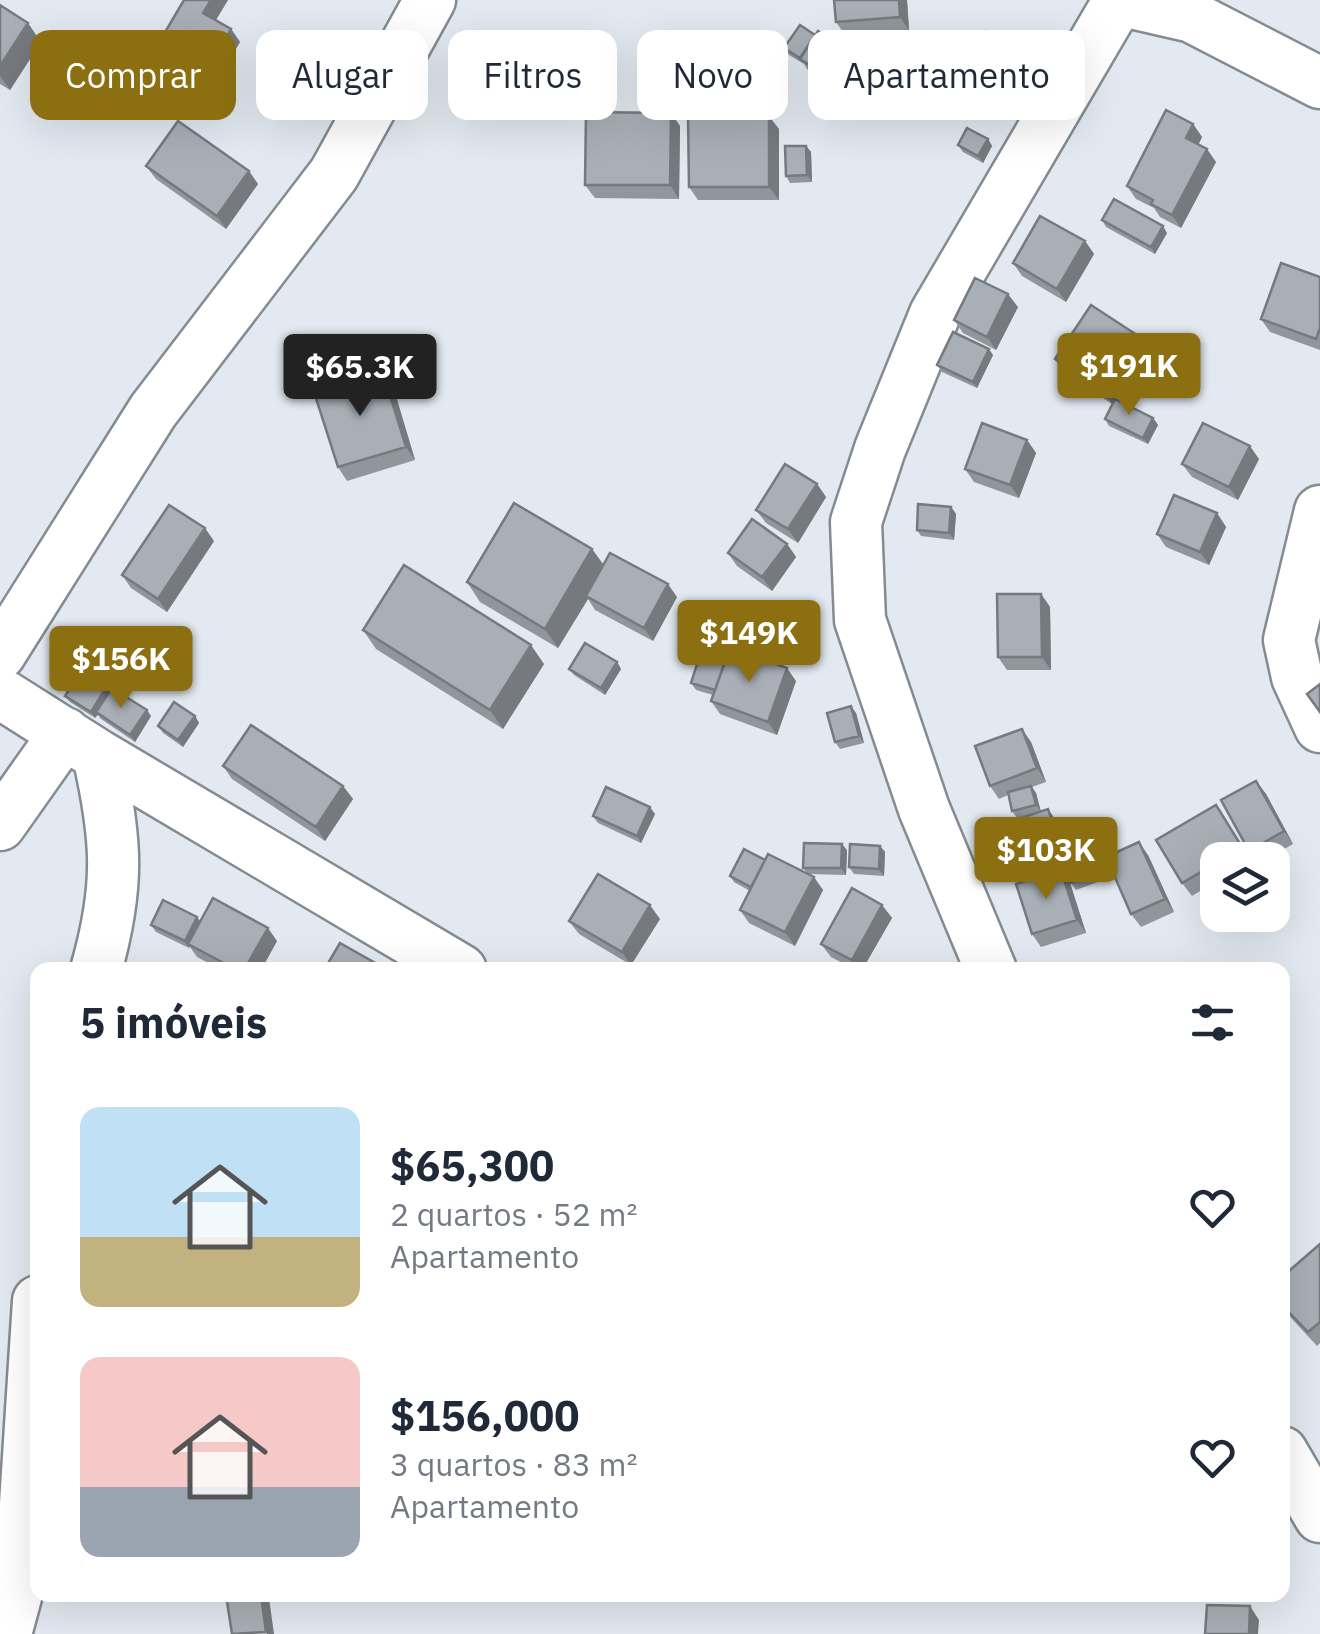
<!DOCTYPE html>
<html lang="pt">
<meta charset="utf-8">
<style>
:root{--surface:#fff;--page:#f6f6f7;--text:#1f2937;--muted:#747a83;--accent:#8b6f10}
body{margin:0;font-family:"IBM Plex Sans",sans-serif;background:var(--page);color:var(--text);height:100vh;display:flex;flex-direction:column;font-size:38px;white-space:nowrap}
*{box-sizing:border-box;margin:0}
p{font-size:32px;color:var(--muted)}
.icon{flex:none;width:55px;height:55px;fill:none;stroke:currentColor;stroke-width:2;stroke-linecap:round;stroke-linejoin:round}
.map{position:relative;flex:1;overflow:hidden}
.side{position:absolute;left:30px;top:962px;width:1260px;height:640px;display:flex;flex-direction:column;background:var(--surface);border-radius:20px;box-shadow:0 10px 40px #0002}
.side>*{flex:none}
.hud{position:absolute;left:30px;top:30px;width:1260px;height:90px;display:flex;gap:20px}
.buttons{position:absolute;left:1200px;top:842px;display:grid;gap:20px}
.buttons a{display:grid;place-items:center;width:90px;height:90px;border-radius:20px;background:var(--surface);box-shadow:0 10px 40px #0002;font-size:50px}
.price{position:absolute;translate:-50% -85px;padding:0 22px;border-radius:10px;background:var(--accent);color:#fff;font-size:32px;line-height:65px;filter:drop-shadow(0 2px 5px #0008)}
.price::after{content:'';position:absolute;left:50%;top:60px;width:30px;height:22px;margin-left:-15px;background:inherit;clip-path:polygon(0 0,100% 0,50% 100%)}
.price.on{background:#222;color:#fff}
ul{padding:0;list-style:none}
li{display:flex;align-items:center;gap:30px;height:250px;padding:0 50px}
li span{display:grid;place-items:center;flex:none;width:280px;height:200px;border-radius:20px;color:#555}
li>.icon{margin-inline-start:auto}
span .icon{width:120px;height:120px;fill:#fffc;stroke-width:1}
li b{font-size:42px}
h2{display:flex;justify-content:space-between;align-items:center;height:120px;padding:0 50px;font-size:42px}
.chip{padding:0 35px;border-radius:20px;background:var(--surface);box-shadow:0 10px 40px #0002;font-size:35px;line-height:90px}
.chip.on{background:var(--accent);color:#fff}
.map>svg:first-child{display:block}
</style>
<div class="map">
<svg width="1320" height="1634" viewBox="0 0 1320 1634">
<rect width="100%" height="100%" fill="#e2e9f0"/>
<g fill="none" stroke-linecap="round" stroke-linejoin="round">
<g stroke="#848b92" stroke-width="55">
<path id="minor" d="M 1118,0 L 1192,17 L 1320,83
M 1320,511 L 1289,640 L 1297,677 L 1320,727
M 0,654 L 153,411 L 334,174 L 430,0
M 0,693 L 98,755 L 461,970
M 0,825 L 65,733
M 96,970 C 120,886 117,839 98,755
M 991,970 L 924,809 L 860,620 L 856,522 L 880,449 L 935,314 L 1119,0
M 1282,1452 L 1320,1517
M 6,1634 L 20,1582 L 38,1301"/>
</g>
<use href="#minor" stroke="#fff" stroke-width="50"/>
</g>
<path fill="#91969d" d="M 228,0 L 216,20 L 231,29 L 240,42 L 218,79 L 170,52 L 161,39 Z
M 907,0 L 909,30 L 845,35 L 836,22 Z
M 0,5 L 41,42 L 10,90 L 0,84 Z
M 994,44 L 997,89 L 937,92 L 928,79 Z
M 784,48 L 870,72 L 868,76 L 884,86 L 889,93 L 876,112 L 854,97 L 852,100 L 809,72 L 804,64 L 789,55 Z
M 671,113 L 680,126 L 679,199 L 595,198 L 585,185 Z
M 1193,124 L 1202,137 L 1198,145 L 1216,162 L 1181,228 L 1160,217 L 1154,208 L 1136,199 L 1127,186 Z
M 779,129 L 779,200 L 698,200 L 689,187 Z
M 988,139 L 992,146 L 983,163 L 963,152 L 958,145 Z
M 806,146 L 811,152 L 812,182 L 790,183 L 786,176 Z
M 146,166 L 258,184 L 226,229 L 156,179 Z
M 1102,220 L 1167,233 L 1155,254 L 1106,227 Z
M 1085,241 L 1094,254 L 1066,302 L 1022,276 L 1013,263 Z
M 1320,277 L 1320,350 L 1270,332 L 1261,319 Z
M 1018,307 L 996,350 L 963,333 L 954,320 Z
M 1140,337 L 1149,350 L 1115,399 L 1153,418 L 1158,425 L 1148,444 L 1109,426 L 1105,419 L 1112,404 L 1064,372 L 1055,359 Z
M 993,355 L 977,388 L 942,372 L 937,365 Z
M 392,383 L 415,460 L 347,481 L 338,467 Z
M 1027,440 L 1036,453 L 1019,498 L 974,482 L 965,469 Z
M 1259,459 L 1238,500 L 1192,477 L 1182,464 Z
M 817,484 L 826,497 L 798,543 L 766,523 L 756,510 Z
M 951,507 L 956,514 L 954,540 L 921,536 L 917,530 Z
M 1217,513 L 1226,527 L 1209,565 L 1166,547 L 1157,534 Z
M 214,541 L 167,612 L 131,588 L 122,575 Z
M 787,544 L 796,557 L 772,591 L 737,566 L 728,553 Z
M 592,549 L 603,565 L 677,597 L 653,641 L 595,610 L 588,599 L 558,648 L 480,602 L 467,582 Z
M 1041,594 L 1050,607 L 1051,670 L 1007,670 L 998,657 Z
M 363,630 L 544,664 L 503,729 L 376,649 Z
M 617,662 L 621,669 L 605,695 L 574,675 L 569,669 Z
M 122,675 L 114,689 L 151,716 L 135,742 L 101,719 L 98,715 L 95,718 L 70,702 L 65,696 Z
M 796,681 L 777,735 L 720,714 L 711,701 L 713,695 L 696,690 L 691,683 Z
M 856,713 L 864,743 L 840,749 L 835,742 Z
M 195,716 L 199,723 L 183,747 L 163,733 L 158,726 Z
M 1031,742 L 1046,782 L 1032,787 L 1036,793 L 1041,812 L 1017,818 L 1012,811 L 1008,795 L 999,799 L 990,786 Z
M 223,766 L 343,786 L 353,799 L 325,841 L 232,779 Z
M 1256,781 L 1266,794 L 1293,844 L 1265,860 L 1255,860 L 1249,851 Z
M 1216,805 L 1251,860 L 1218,860 L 1218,880 L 1192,896 L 1182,883 Z
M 655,814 L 641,843 L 598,823 L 593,816 Z
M 1053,816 L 1064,849 L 1030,860 L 1025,853 Z
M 880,846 L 885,852 L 884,876 L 854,874 L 849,867 Z
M 847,850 L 846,875 L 809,874 L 823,890 L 795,946 L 749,923 L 740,910 L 750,891 L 734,882 L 730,876 L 765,860 L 807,873 L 803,868 Z
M 1099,850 L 1109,878 L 1076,890 L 1071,883 Z
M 1148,855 L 1174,912 L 1141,927 L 1131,914 Z
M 1061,870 L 1070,883 L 1086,933 L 1041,947 L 1032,934 Z
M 882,905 L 892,918 L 862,970 L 856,970 L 831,957 L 821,944 Z
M 197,917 L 200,921 L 277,941 L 261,970 L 222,970 L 197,957 L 190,947 L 189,948 L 156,932 L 151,925 Z
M 660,919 L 631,965 L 579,934 L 569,921 Z
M 1320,1244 L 1320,1343 L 1317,1346 L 1282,1308 L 1282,1277 Z
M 968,1595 L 985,1595 L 983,1601 Z"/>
<path fill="#767a7f" d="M 211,0 L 228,0 L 212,26 L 203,13 Z
M 899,0 L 907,0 L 909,30 L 900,17 Z
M 28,23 L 41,42 L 10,90 L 0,76 L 0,66 Z
M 231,29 L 240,42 L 218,79 L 209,66 Z
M 985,31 L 994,44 L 997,89 L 988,75 Z
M 861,59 L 870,72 L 855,95 L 850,91 L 854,97 L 852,100 L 843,87 Z
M 884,86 L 889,93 L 876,112 L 871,105 Z
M 671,113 L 680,126 L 679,199 L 670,185 Z
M 769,116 L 779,129 L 779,200 L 769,187 Z
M 1193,124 L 1202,137 L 1195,151 L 1186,138 Z
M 988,139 L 992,146 L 983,163 L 978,156 Z
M 806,146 L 811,152 L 812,182 L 807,175 Z
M 1207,149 L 1216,162 L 1181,228 L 1172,215 Z
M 249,171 L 258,184 L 226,229 L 217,216 Z
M 1163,226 L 1167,233 L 1155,254 L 1151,247 Z
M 1085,241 L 1094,254 L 1066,302 L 1057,289 Z
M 1008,294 L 1018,307 L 996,350 L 987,337 Z
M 1140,337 L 1149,350 L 1112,404 L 1103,391 Z
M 989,349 L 993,355 L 977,388 L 973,382 Z
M 382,370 L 392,383 L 415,460 L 406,447 Z
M 1153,418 L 1158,425 L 1148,444 L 1143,438 Z
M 1027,440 L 1036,453 L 1019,498 L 1010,485 Z
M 1250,446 L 1259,459 L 1238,500 L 1229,487 Z
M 817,484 L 826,497 L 798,543 L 788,529 Z
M 951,507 L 956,514 L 954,540 L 949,533 Z
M 1217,513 L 1226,527 L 1209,565 L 1200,552 Z
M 205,528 L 214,541 L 167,612 L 158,599 Z
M 787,544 L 796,557 L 772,591 L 762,577 Z
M 592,549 L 606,568 L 586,596 L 588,599 L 558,648 L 545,629 Z
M 668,584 L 677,597 L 653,641 L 644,628 Z
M 1041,594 L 1050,607 L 1051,670 L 1042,657 Z
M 531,645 L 544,664 L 503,729 L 490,710 Z
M 617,662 L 621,669 L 605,695 L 601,688 Z
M 118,668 L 122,675 L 95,718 L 91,712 Z
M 787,668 L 796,681 L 777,735 L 768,722 Z
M 851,706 L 856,713 L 864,743 L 859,736 Z
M 147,710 L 151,716 L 135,742 L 130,735 Z
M 195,716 L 199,723 L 183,747 L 178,740 Z
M 1022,729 L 1031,742 L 1046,782 L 1037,768 Z
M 1256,781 L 1266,794 L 1293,844 L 1284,831 Z
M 343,786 L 353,799 L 325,841 L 316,827 Z
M 1031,786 L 1036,793 L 1041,812 L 1036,805 Z
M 650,807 L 655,814 L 641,843 L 637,836 Z
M 1048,809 L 1053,816 L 1064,849 L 1059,842 Z
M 1139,842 L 1148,855 L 1174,912 L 1165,899 Z
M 842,844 L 847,850 L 846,875 L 841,868 Z
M 1094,844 L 1099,850 L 1109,878 L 1104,871 Z
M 880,846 L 885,852 L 884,876 L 879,869 Z
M 1061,870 L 1070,883 L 1086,933 L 1077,920 Z
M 814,877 L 823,890 L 795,946 L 785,932 Z
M 650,905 L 660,919 L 631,965 L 622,952 Z
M 882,905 L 892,918 L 862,970 L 859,970 L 852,960 Z
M 197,917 L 202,924 L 188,944 L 189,948 L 185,941 Z
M 268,928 L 277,941 L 261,970 L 244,970 Z
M 261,1595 L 266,1595 L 269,1598 L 274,1634 L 267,1634 L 266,1632 Z
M 1250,1606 L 1259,1620 L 1258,1634 L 1249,1634 Z"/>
<path fill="#a9afb6" stroke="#767a7f" stroke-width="2.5" d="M 184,0 L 211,0 L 203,13 L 231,29 L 209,66 L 161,39 Z
M 834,0 L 899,0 L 900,17 L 836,22 Z
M 0,5 L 28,23 L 0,66 Z
M 800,25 L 815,35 L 800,58 L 784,48 Z
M 818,31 L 861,59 L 843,87 L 800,59 Z
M 985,31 L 988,75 L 928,79 L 924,35 Z
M 863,72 L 884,86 L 871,105 L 850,91 Z
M 1166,110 L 1193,124 L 1186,138 L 1207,149 L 1172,215 L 1151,204 L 1153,200 L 1127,186 Z
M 586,112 L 671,113 L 670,185 L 585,185 Z
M 769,116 L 769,187 L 689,187 L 688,117 Z
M 178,121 L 249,171 L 217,216 L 146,166 Z
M 967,128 L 988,139 L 978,156 L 958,145 Z
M 785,146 L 806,146 L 807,175 L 786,176 Z
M 1114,199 L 1163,226 L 1151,247 L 1102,220 Z
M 1040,216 L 1085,241 L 1057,289 L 1013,263 Z
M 1281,263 L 1320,277 L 1320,328 L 1316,339 L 1261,319 Z
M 975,278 L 1008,294 L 987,337 L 954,320 Z
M 1091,305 L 1140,337 L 1103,391 L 1055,359 Z
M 953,332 L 989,349 L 973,382 L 937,365 Z
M 382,370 L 406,447 L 338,467 L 314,392 Z
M 1115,399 L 1153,418 L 1143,438 L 1105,419 Z
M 982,423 L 1027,440 L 1010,485 L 965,469 Z
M 1203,423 L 1250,446 L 1229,487 L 1182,464 Z
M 785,464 L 817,484 L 788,529 L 756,510 Z
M 1174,495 L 1217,513 L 1200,552 L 1157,534 Z
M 514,503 L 592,549 L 545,629 L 467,582 Z
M 918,504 L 951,507 L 949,533 L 917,530 Z
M 169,505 L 205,528 L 158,599 L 122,575 Z
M 752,519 L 787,544 L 762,577 L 728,553 Z
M 610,553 L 668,584 L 644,628 L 586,596 Z
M 404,565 L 531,645 L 490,710 L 363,630 Z
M 997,594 L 1041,594 L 1042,657 L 998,657 Z
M 704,642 L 729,650 L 715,690 L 691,683 Z
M 585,643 L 617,662 L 601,688 L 569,669 Z
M 730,648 L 787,668 L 768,722 L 711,701 Z
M 93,652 L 118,668 L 91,712 L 65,696 Z
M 1320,684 L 1320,712 L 1307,694 Z
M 112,688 L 147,710 L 130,735 L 96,712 Z
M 174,702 L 195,716 L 178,740 L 158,726 Z
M 851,706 L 859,736 L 835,742 L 827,713 Z
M 251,725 L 343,786 L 316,827 L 223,766 Z
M 1022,729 L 1037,768 L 990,786 L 975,746 Z
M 1256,781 L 1284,831 L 1249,851 L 1221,800 Z
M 1031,786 L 1036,805 L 1012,811 L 1008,792 Z
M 606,787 L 650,807 L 637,836 L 593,816 Z
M 1216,805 L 1242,847 L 1218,860 L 1218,862 L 1182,883 L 1156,840 Z
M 1048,809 L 1059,842 L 1025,853 L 1015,820 Z
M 1139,842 L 1165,899 L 1131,914 L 1106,857 Z
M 804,843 L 842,844 L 841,868 L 803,868 Z
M 850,844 L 880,846 L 879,869 L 849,867 Z
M 1094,844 L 1104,871 L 1071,883 L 1061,856 Z
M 744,849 L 765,860 L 751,887 L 730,876 Z
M 768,854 L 814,877 L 785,932 L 740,910 Z
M 1061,870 L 1077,920 L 1032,934 L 1016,884 Z
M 598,874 L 650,905 L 622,952 L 569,921 Z
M 852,888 L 882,905 L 852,960 L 821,944 Z
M 213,898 L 268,928 L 244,970 L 237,970 L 188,944 Z
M 163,900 L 197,917 L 185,941 L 151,925 Z
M 340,943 L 377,964 L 373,970 L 324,970 Z
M 1320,1244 L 1320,1322 L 1308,1332 L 1282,1305 L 1282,1277 Z
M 226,1595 L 261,1595 L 266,1632 L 232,1634 Z
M 1207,1605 L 1250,1606 L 1249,1634 L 1205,1634 Z"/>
</svg>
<div class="buttons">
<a><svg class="icon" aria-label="layers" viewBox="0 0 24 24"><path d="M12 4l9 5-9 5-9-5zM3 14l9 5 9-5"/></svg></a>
</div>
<b class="price" style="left:1129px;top:418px">$191K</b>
<b class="price on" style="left:360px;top:419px">$65.3K</b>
<b class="price" style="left:749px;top:685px">$149K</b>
<b class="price" style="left:121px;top:711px">$156K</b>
<b class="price" style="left:1046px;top:902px">$103K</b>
<div class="hud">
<a class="chip on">Comprar</a>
<a class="chip">Alugar</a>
<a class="chip">Filtros</a>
<a class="chip">Novo</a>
<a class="chip">Apartamento</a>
</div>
<section class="side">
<h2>5 imóveis<svg class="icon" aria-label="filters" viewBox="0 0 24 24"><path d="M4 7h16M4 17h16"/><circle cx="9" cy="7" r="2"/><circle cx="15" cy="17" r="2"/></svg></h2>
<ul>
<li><span style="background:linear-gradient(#bfe0f5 65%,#c2b280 0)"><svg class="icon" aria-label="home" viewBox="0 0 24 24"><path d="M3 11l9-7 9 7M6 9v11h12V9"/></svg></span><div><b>$65,300</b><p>2 quartos · 52 m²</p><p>Apartamento</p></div><svg class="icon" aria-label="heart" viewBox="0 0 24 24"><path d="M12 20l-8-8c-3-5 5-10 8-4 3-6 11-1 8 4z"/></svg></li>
<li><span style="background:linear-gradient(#f6c9c9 65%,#9aa5b1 0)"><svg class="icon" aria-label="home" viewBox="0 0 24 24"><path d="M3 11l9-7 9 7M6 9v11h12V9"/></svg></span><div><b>$156,000</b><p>3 quartos · 83 m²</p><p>Apartamento</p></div><svg class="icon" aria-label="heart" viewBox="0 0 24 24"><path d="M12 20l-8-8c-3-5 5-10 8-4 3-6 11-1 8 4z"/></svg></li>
</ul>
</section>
</div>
